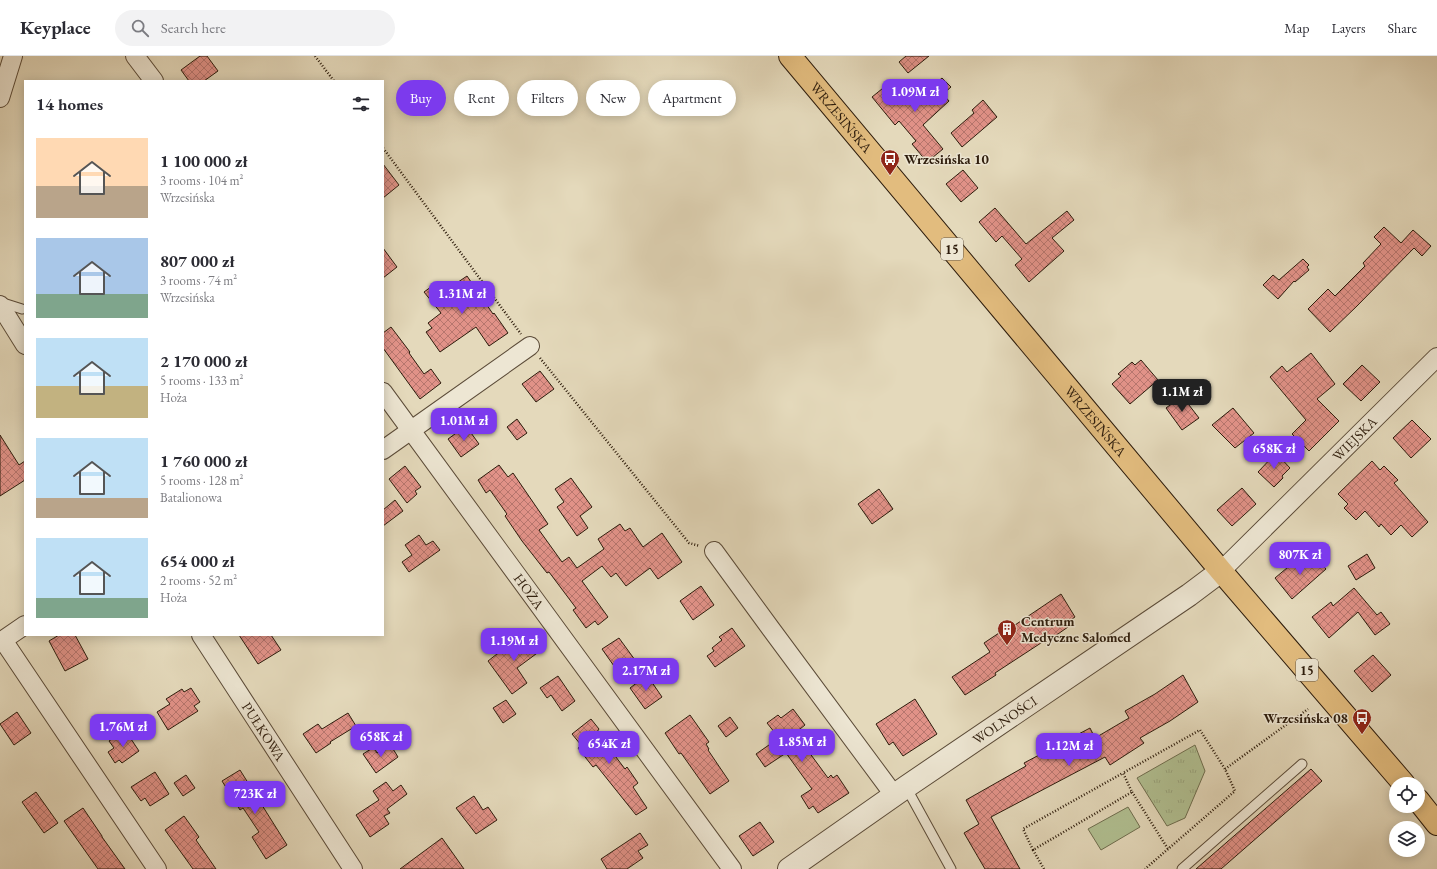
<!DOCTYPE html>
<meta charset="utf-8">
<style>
:root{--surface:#fff;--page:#f2f2f3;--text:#2b2b33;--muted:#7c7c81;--line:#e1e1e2;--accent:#7c3aed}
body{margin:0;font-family:"EB Garamond",serif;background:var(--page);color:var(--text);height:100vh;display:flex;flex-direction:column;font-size:15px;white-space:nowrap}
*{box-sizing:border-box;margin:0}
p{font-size:13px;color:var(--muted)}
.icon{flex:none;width:22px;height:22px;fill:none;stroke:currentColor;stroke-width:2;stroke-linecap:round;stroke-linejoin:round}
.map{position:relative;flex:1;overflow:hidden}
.panel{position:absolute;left:24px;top:24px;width:360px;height:556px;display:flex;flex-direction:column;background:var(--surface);border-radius:0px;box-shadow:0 2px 10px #0003}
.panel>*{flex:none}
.hud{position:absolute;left:396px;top:24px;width:380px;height:36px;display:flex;gap:8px}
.fabs{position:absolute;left:1389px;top:721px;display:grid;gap:8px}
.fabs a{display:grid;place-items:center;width:36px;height:36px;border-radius:50%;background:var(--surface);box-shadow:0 2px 10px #0003;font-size:20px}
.price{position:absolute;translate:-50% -34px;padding:0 9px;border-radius:8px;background:var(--accent);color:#fff;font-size:13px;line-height:26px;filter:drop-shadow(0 1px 2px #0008)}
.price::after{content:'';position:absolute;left:50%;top:24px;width:12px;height:9px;margin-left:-6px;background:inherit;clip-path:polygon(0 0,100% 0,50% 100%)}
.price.selected{background:#222;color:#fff}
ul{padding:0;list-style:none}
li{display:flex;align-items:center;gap:12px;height:100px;padding:0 12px}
li span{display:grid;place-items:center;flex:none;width:112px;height:80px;border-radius:0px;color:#555}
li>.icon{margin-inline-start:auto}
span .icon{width:48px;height:48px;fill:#fffc;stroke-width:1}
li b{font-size:17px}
h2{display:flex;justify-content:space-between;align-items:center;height:48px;padding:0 12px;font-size:17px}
.tag{padding:0 14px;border-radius:18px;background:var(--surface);box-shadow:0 2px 10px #0003;font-size:14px;line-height:36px}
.tag.selected{background:var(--accent);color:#fff}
header{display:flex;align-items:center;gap:24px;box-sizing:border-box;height:56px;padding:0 20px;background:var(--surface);border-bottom:1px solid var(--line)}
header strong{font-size:19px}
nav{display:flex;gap:22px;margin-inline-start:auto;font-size:14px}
.search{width:280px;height:36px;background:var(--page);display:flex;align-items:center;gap:10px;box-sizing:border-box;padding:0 14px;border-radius:22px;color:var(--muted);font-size:15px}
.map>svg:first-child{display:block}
</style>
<header>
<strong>Keyplace</strong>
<div class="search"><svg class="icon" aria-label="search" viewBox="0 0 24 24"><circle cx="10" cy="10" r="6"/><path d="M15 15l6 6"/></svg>Search here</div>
<nav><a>Map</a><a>Layers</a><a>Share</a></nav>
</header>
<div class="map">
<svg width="1437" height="813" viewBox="0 0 1437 813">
<defs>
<pattern id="park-tufts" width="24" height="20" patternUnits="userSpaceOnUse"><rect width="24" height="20" fill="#b1c092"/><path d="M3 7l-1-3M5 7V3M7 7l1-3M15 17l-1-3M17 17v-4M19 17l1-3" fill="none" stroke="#99a47d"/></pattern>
<pattern id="building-cross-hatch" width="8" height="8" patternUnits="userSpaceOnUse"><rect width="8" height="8" fill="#e19288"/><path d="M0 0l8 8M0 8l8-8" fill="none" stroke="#b7766e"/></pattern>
</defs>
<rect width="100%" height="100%" fill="#e4d9bb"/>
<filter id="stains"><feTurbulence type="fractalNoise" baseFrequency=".005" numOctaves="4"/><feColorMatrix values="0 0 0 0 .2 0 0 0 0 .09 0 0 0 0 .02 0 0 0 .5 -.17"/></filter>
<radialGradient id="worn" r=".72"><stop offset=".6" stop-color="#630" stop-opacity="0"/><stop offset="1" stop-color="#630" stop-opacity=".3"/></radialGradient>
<path fill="#b1c092" stroke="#6f6e4f" d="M 1128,751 L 1140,771 L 1101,794 L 1088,773 Z"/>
<path fill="url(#park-tufts)" stroke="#6f6e4f" d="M 1195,689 L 1205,715 L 1185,762 L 1167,770 L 1137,722 Z"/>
<path fill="url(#building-cross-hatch)" stroke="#2d1c0c" d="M 200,0 L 207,0 L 218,15 L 204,25 L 189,25 L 181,14 Z
M 906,0 L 929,0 L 908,17 L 899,6 Z
M 942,22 L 951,31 L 943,38 L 949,45 L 923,69 L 943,93 L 927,106 L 912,88 L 916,85 L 899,65 L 895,69 L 872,41 L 893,24 L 912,48 Z
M 983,44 L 997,61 L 962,91 L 951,77 L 974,57 L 972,54 Z
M 383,108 L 399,129 L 383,142 Z
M 963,114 L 978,132 L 961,146 L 946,128 Z
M 995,152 L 1026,188 L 1067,155 L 1074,164 L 1052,182 L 1064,195 L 1029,226 L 1015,209 L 1022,203 L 1002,180 L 996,186 L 979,166 Z
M 1384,171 L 1401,187 L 1413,174 L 1431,190 L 1422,200 L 1414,192 L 1357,250 L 1330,276 L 1308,253 L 1328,233 L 1335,240 L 1365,210 L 1363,207 L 1381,188 L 1374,181 Z
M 383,192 L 397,211 L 383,222 Z
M 1303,203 L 1309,209 L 1307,211 L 1309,214 L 1295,226 L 1294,225 L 1278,243 L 1263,229 L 1273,219 L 1279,224 Z
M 467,220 L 493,258 L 494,257 L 508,277 L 489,290 L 476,271 L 440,296 L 426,276 L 432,272 L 428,267 L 441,257 L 424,236 L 435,228 L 442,237 Z
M 391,271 L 410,296 L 409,297 L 424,318 L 431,313 L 441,327 L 420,343 L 383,292 L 383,277 Z
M 1311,297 L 1335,328 L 1317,343 L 1339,365 L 1309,395 L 1292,378 L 1306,364 L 1270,321 L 1282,310 L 1287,316 Z
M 1141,304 L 1158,324 L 1130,348 L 1112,328 L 1121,320 L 1118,318 L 1132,306 L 1135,309 Z
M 1362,309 L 1380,326 L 1361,345 L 1343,328 Z
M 540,315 L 554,333 L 536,346 L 522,328 Z
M 1182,340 L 1199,362 L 1182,374 L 1166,352 Z
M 1233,352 L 1254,377 L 1235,392 L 1212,369 Z
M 517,363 L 527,377 L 517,384 L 507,371 Z
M 1412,364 L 1431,383 L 1411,402 L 1393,382 Z
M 466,370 L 479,388 L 461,401 L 448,383 Z
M 0,379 L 19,409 L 25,405 L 25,424 L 0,440 Z
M 1276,397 L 1290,412 L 1282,420 L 1283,422 L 1274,431 L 1258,416 Z
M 1372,405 L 1380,414 L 1384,410 L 1398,424 L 1394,427 L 1428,466 L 1412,481 L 1401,469 L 1391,479 L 1381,468 L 1379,471 L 1365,455 L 1356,464 L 1344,452 L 1348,448 L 1338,438 Z
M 499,409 L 508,421 L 513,417 L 548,468 L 539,474 L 562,506 L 569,501 L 577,512 L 604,493 L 598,483 L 620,468 L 625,475 L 630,472 L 643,491 L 662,477 L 682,506 L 658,523 L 650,512 L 626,530 L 616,517 L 611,521 L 602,510 L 582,525 L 608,561 L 598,569 L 595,565 L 586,572 L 573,554 L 576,552 L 549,516 L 547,517 L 522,485 L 505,460 L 507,458 L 490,434 L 486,437 L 478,424 Z
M 405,410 L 421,431 L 415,435 L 417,438 L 407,447 L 389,423 Z
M 571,422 L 592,451 L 580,460 L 588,472 L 577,480 L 557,451 L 564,446 L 555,433 Z
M 1242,432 L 1256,448 L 1232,470 L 1217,454 Z
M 879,433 L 893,453 L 872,468 L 858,448 Z
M 395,444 L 403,455 L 383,470 L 383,454 Z
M 419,479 L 426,489 L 433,485 L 440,494 L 409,516 L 402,506 L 412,499 L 405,489 Z
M 1367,498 L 1375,512 L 1356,524 L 1348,510 Z
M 1313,499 L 1326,513 L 1292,543 L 1275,522 L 1294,506 L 1299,512 Z
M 701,530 L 714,549 L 693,564 L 680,545 Z
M 1354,532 L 1377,559 L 1381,556 L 1390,568 L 1375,579 L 1358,556 L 1329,582 L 1312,561 L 1331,546 L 1333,550 Z
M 1061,538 L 1075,561 L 1066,567 L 1068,571 L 1045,587 L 1044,585 L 995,617 L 996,619 L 965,639 L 952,621 L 990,596 L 984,587 L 1014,567 L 1015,569 Z
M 732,572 L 745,590 L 715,611 L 707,600 L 714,595 L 712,592 L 722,584 L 719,581 Z
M 525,576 L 540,595 L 517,612 L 527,627 L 512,638 L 488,605 Z
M 59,579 L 75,579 L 88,603 L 65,615 L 49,585 Z
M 239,579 L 271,579 L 281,594 L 258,608 Z
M 619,582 L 635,604 L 619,615 L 615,609 L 614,610 L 602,593 Z
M 1373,599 L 1391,619 L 1372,636 L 1354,615 Z
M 647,619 L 662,641 L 645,653 L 630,632 Z
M 1183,619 L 1198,646 L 1170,665 L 1140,682 L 1144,687 L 1110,709 L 1105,701 L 991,761 L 1020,813 L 985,813 L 964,777 L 979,768 L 966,744 L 1026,710 L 1024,707 L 1090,672 L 1095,682 L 1129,662 L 1125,655 L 1155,638 Z
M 558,620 L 575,645 L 562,655 L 551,639 L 547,642 L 540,632 Z
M 191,632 L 200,646 L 194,650 L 198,655 L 168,674 L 157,656 L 170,648 L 166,643 L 182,633 L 184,636 Z
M 915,643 L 937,678 L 903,700 L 893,686 L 889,689 L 876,668 Z
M 506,644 L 516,658 L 503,667 L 493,652 Z
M 793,653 L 805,669 L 795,677 L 828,722 L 831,719 L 833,722 L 837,719 L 849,737 L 818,757 L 813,750 L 809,753 L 801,740 L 812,733 L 786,697 L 765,711 L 756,698 L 779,682 L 767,667 L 778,659 L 781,662 Z
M 17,656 L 31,677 L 14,689 L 0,668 Z
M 348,657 L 356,670 L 330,686 L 331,687 L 316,697 L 303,678 L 318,668 L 322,673 Z
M 690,659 L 709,686 L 706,688 L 709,693 L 708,694 L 729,725 L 710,738 L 681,697 L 679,698 L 665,677 Z
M 730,661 L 738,672 L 726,681 L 718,670 Z
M 591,663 L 599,673 L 597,676 L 625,713 L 627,711 L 638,727 L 633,731 L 647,752 L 636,759 L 596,709 L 593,711 L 578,692 L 581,689 L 572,678 Z
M 125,674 L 139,695 L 122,707 L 119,704 L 115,707 L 108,696 L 114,692 L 109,685 Z
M 390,688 L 398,701 L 376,717 L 363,698 L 374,691 L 377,697 Z
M 1311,713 L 1322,725 L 1221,813 L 1196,813 Z
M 240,714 L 287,789 L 266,803 L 252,781 L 259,776 L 243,752 L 240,754 L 222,725 Z
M 155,716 L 169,738 L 150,750 L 145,742 L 141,745 L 131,731 Z
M 186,719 L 195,732 L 183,740 L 174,727 Z
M 386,726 L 393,735 L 401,729 L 407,738 L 387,753 L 390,757 L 384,760 L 389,768 L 370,781 L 356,759 L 379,744 L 373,735 Z
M 36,736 L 58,767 L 44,777 L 22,746 Z
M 474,740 L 483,754 L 488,751 L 497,764 L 476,778 L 456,752 Z
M 83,752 L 102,780 L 102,781 L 125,813 L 98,813 L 64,765 Z
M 184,760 L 199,781 L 196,784 L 216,813 L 193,813 L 165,774 Z
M 760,766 L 774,786 L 753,800 L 739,780 Z
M 640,777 L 648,789 L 638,795 L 643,802 L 627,813 L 607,813 L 601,803 Z
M 442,782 L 464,813 L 400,813 Z"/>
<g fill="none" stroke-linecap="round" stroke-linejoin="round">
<g stroke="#5b4b38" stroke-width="11">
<path id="service" d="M 0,246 L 22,253
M 906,731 L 951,813
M 1182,813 L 1302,708"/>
</g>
<g stroke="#5b4b38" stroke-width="20">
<g id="minor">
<path d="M 135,0 L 154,25"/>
<path d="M 0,42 L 13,0"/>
<path d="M 0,249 L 25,289"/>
<path id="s1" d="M 383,336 L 732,813"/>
<path d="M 383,394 L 530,290"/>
<path d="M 714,495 L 771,573 L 894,739"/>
<path id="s2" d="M 1221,515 L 1437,301"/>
<path d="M 25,569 L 3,584 L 157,813"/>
<path id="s3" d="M 201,579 L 353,813"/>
</g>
</g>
<g stroke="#5b4b38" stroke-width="24">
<g id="tertiary">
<path id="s4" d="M 789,813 L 906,731 L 1189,539 L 1221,515"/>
</g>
</g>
<g stroke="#2d1c0c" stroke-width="24">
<g id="primary">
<path id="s5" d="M 790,0 L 1221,515 L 1404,728"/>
<path d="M 1418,744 L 1437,768"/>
</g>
</g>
<path stroke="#2d1c0c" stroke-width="2.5" stroke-dasharray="1 2" stroke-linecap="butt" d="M 315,0 L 334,25
M 383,92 L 521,278
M 540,302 L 689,487 L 700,490
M 1225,713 L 1308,653
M 1132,736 L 1168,793
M 1033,794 L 1023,773 L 1123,717
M 1044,813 L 1033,794 L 1132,736 L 1123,717 L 1200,674 L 1225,713 L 1235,735 L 1145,813"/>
<use href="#service" stroke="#ede6d3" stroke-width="9"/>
<use href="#minor" stroke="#ede6d3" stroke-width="18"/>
<use href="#tertiary" stroke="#ede6d3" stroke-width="22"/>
<use href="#primary" stroke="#e2bc7e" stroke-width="22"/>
</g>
<defs>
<g id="bus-pin" transform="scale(1)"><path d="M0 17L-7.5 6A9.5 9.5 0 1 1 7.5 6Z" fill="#8f2418" stroke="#ede6d3"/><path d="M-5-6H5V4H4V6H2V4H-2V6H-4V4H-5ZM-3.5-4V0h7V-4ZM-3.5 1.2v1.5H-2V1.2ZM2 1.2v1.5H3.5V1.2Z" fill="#fff"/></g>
<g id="building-pin" transform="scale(1)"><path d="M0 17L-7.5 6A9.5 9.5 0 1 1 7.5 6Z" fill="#8f2418" stroke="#ede6d3"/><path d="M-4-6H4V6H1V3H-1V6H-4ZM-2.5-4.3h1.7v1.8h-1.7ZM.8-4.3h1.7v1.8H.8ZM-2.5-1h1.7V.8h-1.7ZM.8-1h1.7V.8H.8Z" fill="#fff"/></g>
</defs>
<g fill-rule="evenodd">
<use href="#bus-pin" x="890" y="103"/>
<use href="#building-pin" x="1007" y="573"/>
<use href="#bus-pin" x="1362" y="662"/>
</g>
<g text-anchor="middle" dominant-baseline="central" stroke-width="3" stroke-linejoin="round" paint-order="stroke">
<g fill="#ede6d3" stroke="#675948" stroke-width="1">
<rect x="941" y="182" width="22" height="22" rx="3"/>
<rect x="1296" y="603" width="22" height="22" rx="3"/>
</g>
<g font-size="13" font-weight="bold" fill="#2d1c0c">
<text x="952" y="193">15</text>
<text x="1307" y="614">15</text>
</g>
<g font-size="14" fill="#2d1c0c" stroke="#ede6d3">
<text stroke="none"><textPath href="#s5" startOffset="80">WRZESIŃSKA</textPath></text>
<text stroke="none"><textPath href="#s5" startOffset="476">WRZESIŃSKA</textPath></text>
<text stroke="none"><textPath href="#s2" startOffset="188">WIEJSKA</textPath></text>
<text stroke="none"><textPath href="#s1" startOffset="247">HOŻA</textPath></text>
<text stroke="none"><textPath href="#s4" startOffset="262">WOLNOŚCI</textPath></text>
<text stroke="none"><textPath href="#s3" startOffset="115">PUŁKOWA</textPath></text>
</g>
<g font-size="14" font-weight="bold" fill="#2d1c0c" stroke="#ede6d3" text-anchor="start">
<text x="904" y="103">Wrzesińska 10</text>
<text x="1021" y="565">Centrum<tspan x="1021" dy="16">Medyczne Salomed</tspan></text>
<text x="1348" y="662" text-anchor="end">Wrzesińska 08</text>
</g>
</g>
<rect width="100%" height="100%" filter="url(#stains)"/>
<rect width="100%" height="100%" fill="url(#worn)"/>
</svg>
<div class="fabs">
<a><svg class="icon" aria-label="locate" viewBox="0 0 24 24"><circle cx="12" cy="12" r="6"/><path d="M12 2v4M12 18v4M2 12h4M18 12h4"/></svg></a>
<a><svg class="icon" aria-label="layers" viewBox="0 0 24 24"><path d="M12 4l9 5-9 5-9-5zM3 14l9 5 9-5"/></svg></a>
</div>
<b class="price" style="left:915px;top:57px">1.09M zł</b>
<b class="price" style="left:462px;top:259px">1.31M zł</b>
<b class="price selected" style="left:1182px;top:357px">1.1M zł</b>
<b class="price" style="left:464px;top:386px">1.01M zł</b>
<b class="price" style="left:1274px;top:414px">658K zł</b>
<b class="price" style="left:1300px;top:520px">807K zł</b>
<b class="price" style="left:514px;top:606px">1.19M zł</b>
<b class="price" style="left:646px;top:636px">2.17M zł</b>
<b class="price" style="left:123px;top:692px">1.76M zł</b>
<b class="price" style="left:381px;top:702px">658K zł</b>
<b class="price" style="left:802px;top:707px">1.85M zł</b>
<b class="price" style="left:609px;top:709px">654K zł</b>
<b class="price" style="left:1069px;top:711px">1.12M zł</b>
<b class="price" style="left:255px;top:759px">723K zł</b>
<div class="hud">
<a class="tag selected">Buy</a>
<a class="tag">Rent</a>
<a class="tag">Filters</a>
<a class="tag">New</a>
<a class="tag">Apartment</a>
</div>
<section class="panel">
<h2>14 homes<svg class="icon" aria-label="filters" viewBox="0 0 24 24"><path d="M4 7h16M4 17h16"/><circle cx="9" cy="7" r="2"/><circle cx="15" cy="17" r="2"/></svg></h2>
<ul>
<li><span style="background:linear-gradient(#ffd9b3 60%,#b9a48a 0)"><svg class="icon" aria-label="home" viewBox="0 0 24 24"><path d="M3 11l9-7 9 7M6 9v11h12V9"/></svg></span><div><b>1 100 000 zł</b><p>3 rooms · 104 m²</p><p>Wrzesińska</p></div></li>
<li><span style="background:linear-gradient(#a9c7e8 70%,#7fa58c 0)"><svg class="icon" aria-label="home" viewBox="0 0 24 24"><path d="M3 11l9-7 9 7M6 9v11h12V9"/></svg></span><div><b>807 000 zł</b><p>3 rooms · 74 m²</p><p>Wrzesińska</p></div></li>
<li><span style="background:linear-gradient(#bfe0f5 60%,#c2b280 0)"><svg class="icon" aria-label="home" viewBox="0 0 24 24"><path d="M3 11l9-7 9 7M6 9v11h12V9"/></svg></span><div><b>2 170 000 zł</b><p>5 rooms · 133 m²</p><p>Hoża</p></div></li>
<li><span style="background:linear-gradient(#bfe0f5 75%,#b9a48a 0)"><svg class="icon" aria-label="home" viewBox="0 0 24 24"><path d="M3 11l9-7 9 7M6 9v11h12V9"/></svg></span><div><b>1 760 000 zł</b><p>5 rooms · 128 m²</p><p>Batalionowa</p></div></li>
<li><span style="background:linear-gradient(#bfe0f5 75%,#7fa58c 0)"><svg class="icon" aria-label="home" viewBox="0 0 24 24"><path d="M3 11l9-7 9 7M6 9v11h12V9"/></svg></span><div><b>654 000 zł</b><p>2 rooms · 52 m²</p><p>Hoża</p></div></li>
</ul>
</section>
</div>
